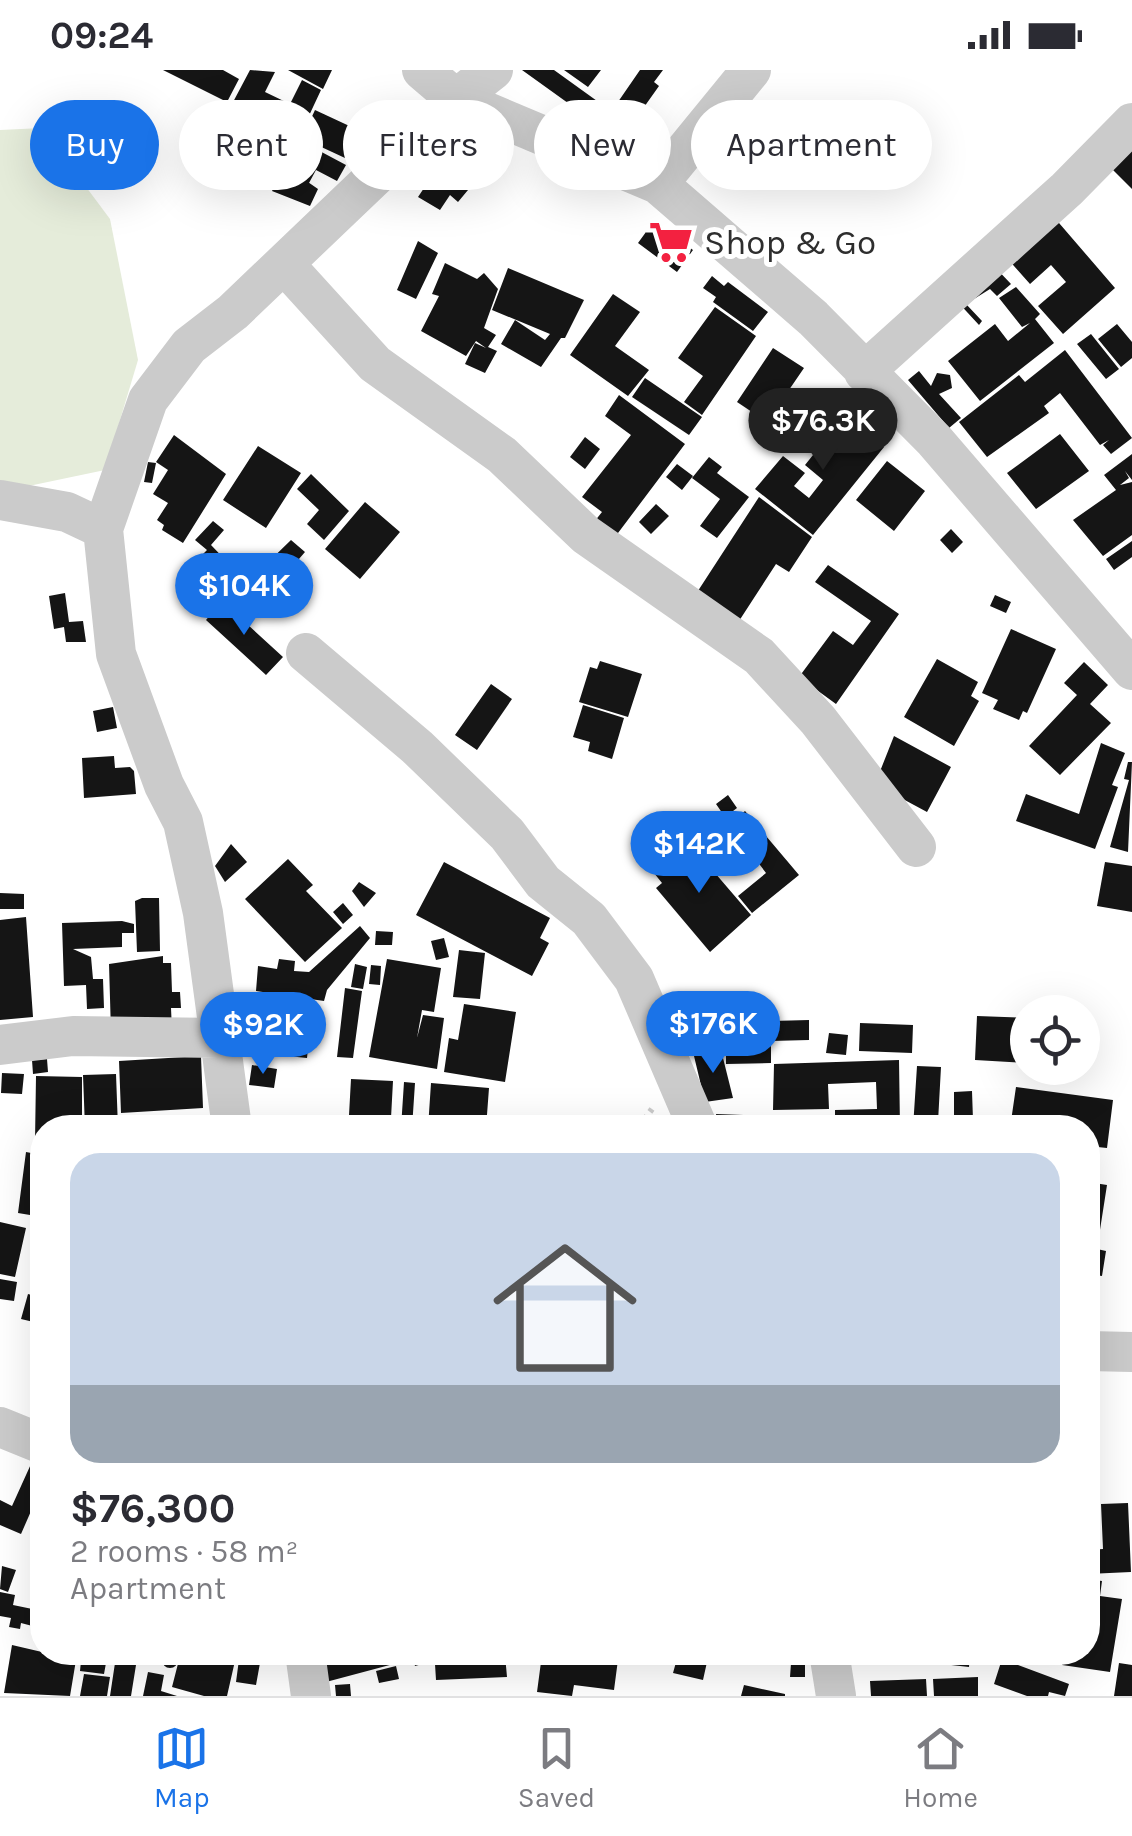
<!DOCTYPE html>
<meta charset="utf-8">
<style>
:root{--surface:#fff;--page:#f2f2f3;--text:#2b2b33;--muted:#7c7c81;--line:#e1e1e2;--accent:#1a73e8}
body{margin:0;font-family:Karla,sans-serif;background:var(--page);color:var(--text);height:100vh;display:flex;flex-direction:column;font-size:38px;white-space:nowrap}
*{box-sizing:border-box;margin:0}
p{font-size:32px;color:var(--muted)}
.icon{flex:none;width:55px;height:55px;fill:none;stroke:currentColor;stroke-width:2;stroke-linecap:round;stroke-linejoin:round}
.map{position:relative;flex:1;overflow:hidden}
.side{position:absolute;left:30px;top:1045px;width:1070px;height:550px;display:flex;flex-direction:column;background:var(--surface);border-radius:40px;box-shadow:0 10px 40px #0002}
.side>*{flex:none}
.guide{position:absolute;left:30px;top:30px;width:1072px;height:90px;display:flex;gap:20px}
.controls{position:absolute;left:1010px;top:925px;display:grid;gap:20px}
.controls a{display:grid;place-items:center;width:90px;height:90px;border-radius:50%;background:var(--surface);box-shadow:0 10px 40px #0002;font-size:50px}
.price{position:absolute;translate:-50% -85px;padding:0 22px;border-radius:35px;background:var(--accent);color:#fff;font-size:32px;line-height:65px;filter:drop-shadow(0 2px 5px #0008)}
.price::after{content:'';position:absolute;left:50%;top:60px;width:30px;height:22px;margin-left:-15px;background:inherit;clip-path:polygon(0 0,100% 0,50% 100%)}
.price.active{background:#222;color:#fff}
ul{padding:0;list-style:none}
li{display:grid;align-content:center;gap:20px;height:530px;padding:0 40px}
li+li{border-top:2px solid var(--line)}
li span{display:grid;place-items:center;height:310px;border-radius:30px;color:#555}
li>.icon{margin-inline-start:auto}
span .icon{width:180px;height:180px;fill:#fffc;stroke-width:1}
li b{font-size:42px}
.tag{padding:0 35px;border-radius:45px;background:var(--surface);box-shadow:0 10px 40px #0002;font-size:35px;line-height:90px}
.tag.active{background:var(--accent);color:#fff}
.status{display:flex;justify-content:space-between;align-items:center;height:70px;padding:0 50px;background:var(--surface);direction:ltr}
.status svg{height:28px;fill:currentColor}
.tab-bar{display:flex;justify-content:space-around;align-items:center;height:140px;border-top:2px solid var(--line);background:var(--surface);font-size:28px;color:var(--muted)}
.tab-bar a{display:grid;justify-items:center;gap:5px}
.tab-bar .active{color:var(--accent)}
.map>svg:first-child{display:block}
</style>
<div class="status"><b>09:24</b><svg viewBox="0 0 49 12"><path d="M0 12V9h3v3zM5 12V6h3v6zM10 12V3h3v9zM15 12V0h3v12zM26 1h20v11H26zM47 4h2v5h-2z"/></svg></div>
<div class="map">
<svg width="1132" height="1626" viewBox="0 0 1132 1626">
<rect width="100%" height="100%" fill="#fff"/>
<path fill="#e5ecda" d="M 42,58 L 110,149 L 138,290 L 105,400 L 0,422 L 0,60 Z"/>
<path fill="#151515" d="M 163,0 L 223,0 L 239,9 L 227,32 Z
M 250,0 L 275,2 L 265,22 L 290,34 L 302,10 L 321,20 L 299,67 L 232,34 Z
M 288,0 L 332,0 L 323,19 Z
M 522,0 L 554,0 L 604,36 L 593,51 Z
M 564,0 L 601,0 L 588,17 Z
M 640,0 L 663,0 L 654,12 L 659,16 L 620,71 L 600,58 Z
M 315,40 L 358,60 L 345,88 L 302,68 Z
M 247,52 L 265,60 L 255,81 L 236,73 Z
M 1132,62 L 1132,119 L 1103,90 Z
M 299,70 L 346,95 L 337,111 L 316,100 L 309,113 L 305,110 L 318,119 L 310,136 L 272,121 Z
M 437,85 L 473,114 L 458,132 L 450,125 L 440,140 L 418,127 L 430,109 L 423,103 Z
M 1053,146 L 1115,218 L 1063,264 L 1038,236 L 1066,212 L 1051,195 L 1030,214 L 1006,187 Z
M 654,151 L 693,180 L 677,202 L 638,173 Z
M 418,171 L 438,183 L 416,229 L 397,220 Z
M 445,193 L 477,209 L 484,203 L 498,219 L 484,258 L 496,265 L 488,277 L 497,281 L 485,303 L 465,294 L 475,273 L 486,278 L 476,271 L 466,286 L 421,261 L 439,226 L 432,224 Z
M 991,193 L 1011,214 L 997,226 L 990,219 L 966,234 L 982,251 L 979,255 L 955,229 Z
M 508,198 L 584,230 L 565,268 L 561,268 L 541,297 L 501,274 L 515,250 L 545,270 L 550,264 L 492,240 Z
M 712,206 L 724,216 L 728,212 L 768,242 L 753,261 L 713,232 L 716,227 L 703,218 Z
M 1016,217 L 1040,244 L 1035,249 L 1054,273 L 980,331 L 948,291 L 995,254 L 1008,271 L 1030,253 L 1022,257 L 999,228 Z
M 613,224 L 640,242 L 615,276 L 649,300 L 628,326 L 570,285 Z
M 715,237 L 756,266 L 702,345 L 684,332 L 703,306 L 678,288 Z
M 1117,254 L 1132,272 L 1132,288 L 1121,297 L 1098,269 Z
M 1091,264 L 1119,299 L 1106,309 L 1077,274 Z
M 773,278 L 804,298 L 767,352 L 737,332 Z
M 1065,280 L 1132,368 L 1111,384 L 1103,375 L 1109,370 L 1100,375 L 1060,323 L 1044,336 L 1049,343 L 987,387 L 959,352 L 1019,305 L 1025,312 Z
M 919,301 L 931,316 L 937,303 L 950,305 L 952,318 L 939,324 L 961,348 L 949,358 L 908,310 Z
M 645,308 L 702,347 L 689,365 L 632,327 Z
M 619,325 L 685,374 L 615,467 L 594,452 L 602,442 L 582,427 L 631,365 L 605,346 Z
M849 334a9 9 0 1 1 18 0a9 9 0 1 1-18 0Z
M 836,338 L 884,377 L 813,465 L 755,419 L 783,386 L 805,403 L 794,416 L 809,428 L 823,410 L 805,395 L 829,365 L 820,357 Z
M 1060,364 L 1089,401 L 1036,439 L 1007,403 Z
M 174,365 L 226,404 L 183,473 L 162,460 L 164,455 L 157,450 L 168,433 L 153,424 L 168,400 L 156,392 Z
M 585,367 L 600,379 L 585,399 L 570,387 Z
M 258,376 L 301,403 L 266,458 L 223,430 Z
M 1132,384 L 1132,410 L 1125,401 L 1129,408 L 1120,415 L 1132,412 L 1132,465 L 1103,486 L 1073,450 L 1116,420 L 1104,405 Z
M 709,387 L 722,397 L 717,403 L 749,427 L 717,468 L 700,456 L 720,429 L 692,408 Z
M 887,391 L 925,421 L 894,461 L 856,430 Z
M 148,392 L 156,393 L 152,413 L 144,412 Z
M 677,394 L 693,406 L 682,420 L 666,407 Z
M 311,404 L 349,441 L 324,470 L 307,454 L 319,440 L 297,419 Z
M 759,427 L 812,467 L 789,502 L 776,494 L 739,551 L 694,527 Z
M 365,432 L 400,462 L 360,509 L 325,479 Z
M 656,434 L 669,446 L 651,464 L 639,452 Z
M 213,451 L 224,460 L 211,475 L 235,500 L 220,515 L 196,491 L 207,480 L 195,470 Z
M 951,459 L 963,472 L 952,483 L 940,470 Z
M 291,470 L 305,482 L 267,526 L 251,509 Z
M 1132,471 L 1132,487 L 1114,500 L 1106,489 Z
M 828,495 L 899,544 L 836,634 L 799,607 L 833,561 L 853,575 L 871,551 L 815,512 Z
M 236,502 L 263,529 L 249,542 L 222,515 Z
M 65,523 L 69,552 L 83,551 L 86,572 L 66,572 L 64,557 L 54,559 L 49,526 Z
M 995,525 L 1011,532 L 1006,543 L 990,536 Z
M 222,531 L 283,587 L 266,605 L 206,550 Z
M 1011,559 L 1056,579 L 1027,643 L 1023,641 L 1019,650 L 993,639 L 998,630 L 982,623 Z
M 937,589 L 978,612 L 971,626 L 979,631 L 954,676 L 904,647 Z
M 600,591 L 642,604 L 628,647 L 579,632 L 590,597 L 597,599 Z
M 1084,592 L 1108,615 L 1090,634 L 1111,653 L 1060,705 L 1029,676 L 1077,625 L 1064,613 Z
M 491,614 L 512,629 L 477,680 L 455,665 Z
M 583,635 L 624,648 L 612,689 L 588,681 L 590,672 L 573,667 Z
M 113,637 L 117,658 L 97,662 L 93,641 Z
M 894,666 L 951,697 L 927,742 L 875,714 Z
M 1101,673 L 1125,683 L 1112,715 L 1118,717 L 1095,779 L 1016,751 L 1026,724 L 1079,744 Z
M 114,686 L 115,698 L 130,697 L 134,701 L 136,724 L 84,728 L 82,688 Z
M 1128,692 L 1132,692 L 1128,782 L 1110,777 L 1129,710 L 1124,709 Z
M 728,725 L 737,738 L 725,747 L 716,734 Z
M 745,741 L 799,805 L 752,843 L 738,826 L 766,803 L 729,754 Z
M 681,772 L 693,786 L 697,782 L 751,845 L 710,882 L 656,818 L 662,813 L 650,798 Z
M 231,774 L 247,792 L 225,812 L 215,796 Z
M 288,789 L 313,815 L 306,821 L 342,858 L 305,892 L 245,829 Z
M 444,792 L 550,848 L 540,868 L 549,873 L 532,906 L 416,845 Z
M 1105,792 L 1132,796 L 1132,842 L 1097,836 Z
M 359,812 L 376,823 L 364,837 L 352,821 Z
M 0,823 L 24,824 L 24,839 L 0,839 Z
M 142,828 L 159,828 L 160,881 L 137,882 L 135,831 Z
M 343,833 L 353,845 L 343,854 L 333,842 Z
M 26,847 L 33,947 L 0,950 L 0,850 Z
M 122,851 L 134,854 L 134,863 L 122,863 L 122,877 L 73,879 L 91,887 L 93,909 L 103,909 L 104,938 L 87,939 L 86,915 L 64,916 L 62,853 Z
M 360,856 L 370,868 L 327,920 L 324,931 L 256,921 L 258,896 L 277,899 L 279,889 L 295,891 L 294,901 L 309,902 Z
M 376,861 L 393,862 L 392,875 L 375,875 Z
M 444,868 L 449,887 L 436,890 L 431,871 Z
M 459,880 L 485,883 L 480,929 L 453,927 Z
M 163,886 L 163,893 L 171,893 L 172,922 L 180,922 L 181,938 L 171,938 L 172,960 L 111,962 L 109,894 Z
M 387,889 L 441,898 L 434,942 L 422,940 L 417,968 L 423,945 L 444,948 L 437,999 L 369,987 Z
M 355,894 L 367,897 L 363,919 L 351,917 Z
M 371,895 L 381,896 L 380,915 L 369,914 Z
M 345,918 L 362,921 L 353,988 L 337,987 Z
M 254,934 L 312,940 L 307,988 L 249,982 Z
M 464,934 L 516,942 L 505,1012 L 444,1002 L 449,968 L 458,970 Z
M 682,944 L 710,946 L 717,975 L 696,982 Z
M 977,946 L 1028,948 L 1028,993 L 975,990 Z
M 809,950 L 809,970 L 771,971 L 771,993 L 726,994 L 726,952 Z
M 860,953 L 913,955 L 912,983 L 859,981 Z
M 829,963 L 848,965 L 846,985 L 826,983 Z
M 720,976 L 733,1028 L 705,1032 L 694,986 Z
M 201,986 L 203,1038 L 121,1043 L 119,991 Z
M 47,989 L 48,1002 L 33,1004 L 32,990 Z
M 899,990 L 900,1058 L 835,1058 L 835,1040 L 877,1039 L 876,1012 L 828,1014 L 829,1039 L 773,1040 L 774,994 Z
M 252,995 L 277,999 L 274,1018 L 249,1015 Z
M 917,996 L 941,997 L 938,1052 L 986,1054 L 985,1058 L 913,1058 Z
M 2,1003 L 24,1004 L 22,1024 L 1,1023 Z
M 116,1004 L 118,1058 L 85,1058 L 83,1005 Z
M 36,1006 L 82,1007 L 82,1058 L 42,1058 L 42,1071 L 35,1071 Z
M 351,1009 L 393,1011 L 391,1048 L 349,1045 Z
M 404,1012 L 415,1013 L 412,1058 L 401,1058 Z
M 431,1013 L 489,1018 L 486,1058 L 428,1058 Z
M 1016,1017 L 1113,1030 L 1107,1078 L 1088,1076 L 1088,1058 L 1010,1058 Z
M 972,1021 L 973,1050 L 954,1050 L 954,1022 Z
M 716,1044 L 775,1046 L 777,1058 L 718,1058 Z
M 822,1046 L 823,1058 L 779,1058 L 778,1047 Z
M 545,1050 L 546,1058 L 517,1058 L 517,1053 Z
M 26,1082 L 42,1085 L 42,1147 L 18,1143 Z
M 1088,1112 L 1107,1115 L 1097,1179 L 1106,1181 L 1102,1206 L 1088,1204 Z
M 0,1152 L 26,1158 L 15,1207 L 0,1204 Z
M 0,1209 L 17,1212 L 14,1231 L 0,1229 Z
M 28,1224 L 42,1228 L 42,1254 L 21,1249 Z
M 31,1394 L 42,1399 L 42,1416 L 21,1464 L 0,1455 L 0,1430 L 12,1436 Z
M 1128,1433 L 1131,1502 L 1088,1504 L 1088,1480 L 1103,1479 L 1101,1434 Z
M 42,1439 L 42,1477 L 32,1472 Z
M 2,1496 L 16,1500 L 8,1522 L 0,1519 Z
M 1088,1509 L 1102,1511 L 1100,1526 L 1122,1529 L 1110,1602 L 1062,1595 L 1064,1582 L 1088,1582 Z
M 0,1522 L 15,1525 L 13,1535 L 42,1541 L 40,1558 L 21,1553 L 20,1559 L 9,1557 L 11,1548 L 0,1546 Z
M 12,1575 L 42,1582 L 108,1582 L 104,1604 L 80,1601 L 81,1591 L 76,1590 L 70,1626 L 4,1623 Z
M 139,1582 L 163,1582 L 161,1592 L 138,1588 Z
M 181,1582 L 237,1582 L 227,1626 L 204,1626 L 172,1617 Z
M 240,1582 L 262,1582 L 256,1615 L 236,1612 Z
M 318,1582 L 399,1582 L 401,1592 L 326,1612 Z
M 411,1582 L 438,1582 L 440,1589 L 415,1596 Z
M 534,1582 L 619,1582 L 614,1620 L 574,1615 L 572,1626 L 537,1622 L 541,1592 L 533,1591 Z
M 850,1582 L 870,1582 L 870,1593 L 850,1594 Z
M 872,1582 L 970,1582 L 969,1597 L 871,1586 Z
M 1008,1582 L 1058,1582 L 1055,1595 Z
M162 1590a8 8 0 1 1 16 0a8 8 0 1 1-16 0Z
M 505,1585 L 507,1607 L 436,1610 L 435,1594 Z
M 678,1585 L 707,1592 L 703,1610 L 673,1603 Z
M 1002,1589 L 1069,1614 L 1065,1626 L 1049,1622 L 1048,1626 L 1027,1626 L 994,1614 Z
M 115,1593 L 136,1595 L 131,1626 L 110,1626 Z
M 791,1593 L 805,1593 L 805,1607 L 790,1607 Z
M 1119,1593 L 1132,1595 L 1132,1626 L 1114,1626 Z
M 396,1596 L 399,1609 L 379,1613 L 376,1601 Z
M 148,1602 L 164,1605 L 161,1621 L 177,1626 L 143,1626 Z
M 84,1604 L 110,1607 L 107,1626 L 80,1626 Z
M 978,1607 L 978,1626 L 934,1626 L 933,1609 Z
M 926,1609 L 927,1626 L 871,1626 L 870,1611 Z
M 350,1614 L 351,1626 L 336,1626 L 335,1615 Z
M 744,1615 L 785,1624 L 785,1626 L 741,1626 Z"/>
<g fill="none" stroke-linecap="round" stroke-linejoin="round">
<path stroke="#cbcbcb" stroke-width="6" stroke-dasharray="5 5" stroke-linecap="butt" d="M 638,1058 L 652,1039"/>
<path stroke="#cbcbcb" stroke-width="40" d="M 422,0 L 456,29 L 658,114 L 813,248 L 934,370 L 1132,600
M 658,114 L 751,0
M 285,195 L 375,294 L 502,385 L 586,465 L 759,586 L 818,650 L 916,777
M 864,302 L 1067,119 L 1132,53
M 0,430 L 67,442 L 103,459
M 306,583 L 417,677 L 507,764 L 543,812 L 589,849 L 634,909 L 698,1058
M 0,975 L 73,966 L 219,968
M 232,1058 L 203,843 L 183,752 L 164,715 L 116,584 L 103,459 L 148,330 L 189,276 L 233,242 L 456,29 L 493,0
M 1088,1281 L 1132,1282
M 0,1357 L 42,1374
M 305,1582 L 311,1626
M 829,1582 L 836,1626"/>
</g>
<defs>
<g id="supermarket-bare" transform="scale(3.45)"><path d="M-6-5.5h2.5l.6 2H6L4.5 2H-2.5L-4.4-4H-6ZM-1.5 3.2a1.3 1.3 0 1 0 .1 0ZM3 3.2a1.3 1.3 0 1 0 .1 0Z" fill="#f32140" stroke="#fff" stroke-width="2.5" paint-order="stroke"/></g>
</defs>
<g fill-rule="evenodd">
<use href="#supermarket-bare" x="671" y="172"/>
</g>
<g text-anchor="middle" dominant-baseline="central" stroke-width="10" stroke-linejoin="round" paint-order="stroke">
<g font-size="35" fill="#2e2e2e" stroke="#fff" text-anchor="start">
<text x="704" y="172">Shop &amp; Go</text>
</g>
</g>
</svg>
<div class="controls">
<a><svg class="icon" aria-label="locate" viewBox="0 0 24 24"><circle cx="12" cy="12" r="6"/><path d="M12 2v4M12 18v4M2 12h4M18 12h4"/></svg></a>
</div>
<b class="price active" style="left:823px;top:403px">$76.3K</b>
<b class="price" style="left:244px;top:568px">$104K</b>
<b class="price" style="left:699px;top:826px">$142K</b>
<b class="price" style="left:713px;top:1006px">$176K</b>
<b class="price" style="left:263px;top:1007px">$92K</b>
<div class="guide">
<a class="tag active">Buy</a>
<a class="tag">Rent</a>
<a class="tag">Filters</a>
<a class="tag">New</a>
<a class="tag">Apartment</a>
</div>
<section class="side">
<ul>
<li><span style="background:linear-gradient(#c9d6e8 75%,#9aa5b1 0)"><svg class="icon" aria-label="home" viewBox="0 0 24 24"><path d="M3 11l9-7 9 7M6 9v11h12V9"/></svg></span><div><b>$76,300</b><p>2 rooms · 58 m²</p><p>Apartment</p></div></li>
</ul>
</section>
</div>
<nav class="tab-bar">
<a class="active"><svg class="icon" aria-label="map" viewBox="0 0 24 24"><path d="M3 6l6-2 6 2 6-2v14l-6 2-6-2-6 2zM9 4v14M15 6v14"/></svg>Map</a>
<a><svg class="icon" aria-label="saved" viewBox="0 0 24 24"><path d="M7 4h10v16l-5-4-5 4z"/></svg>Saved</a>
<a><svg class="icon" aria-label="home" viewBox="0 0 24 24"><path d="M3 11l9-7 9 7M6 9v11h12V9"/></svg>Home</a>
</nav>
